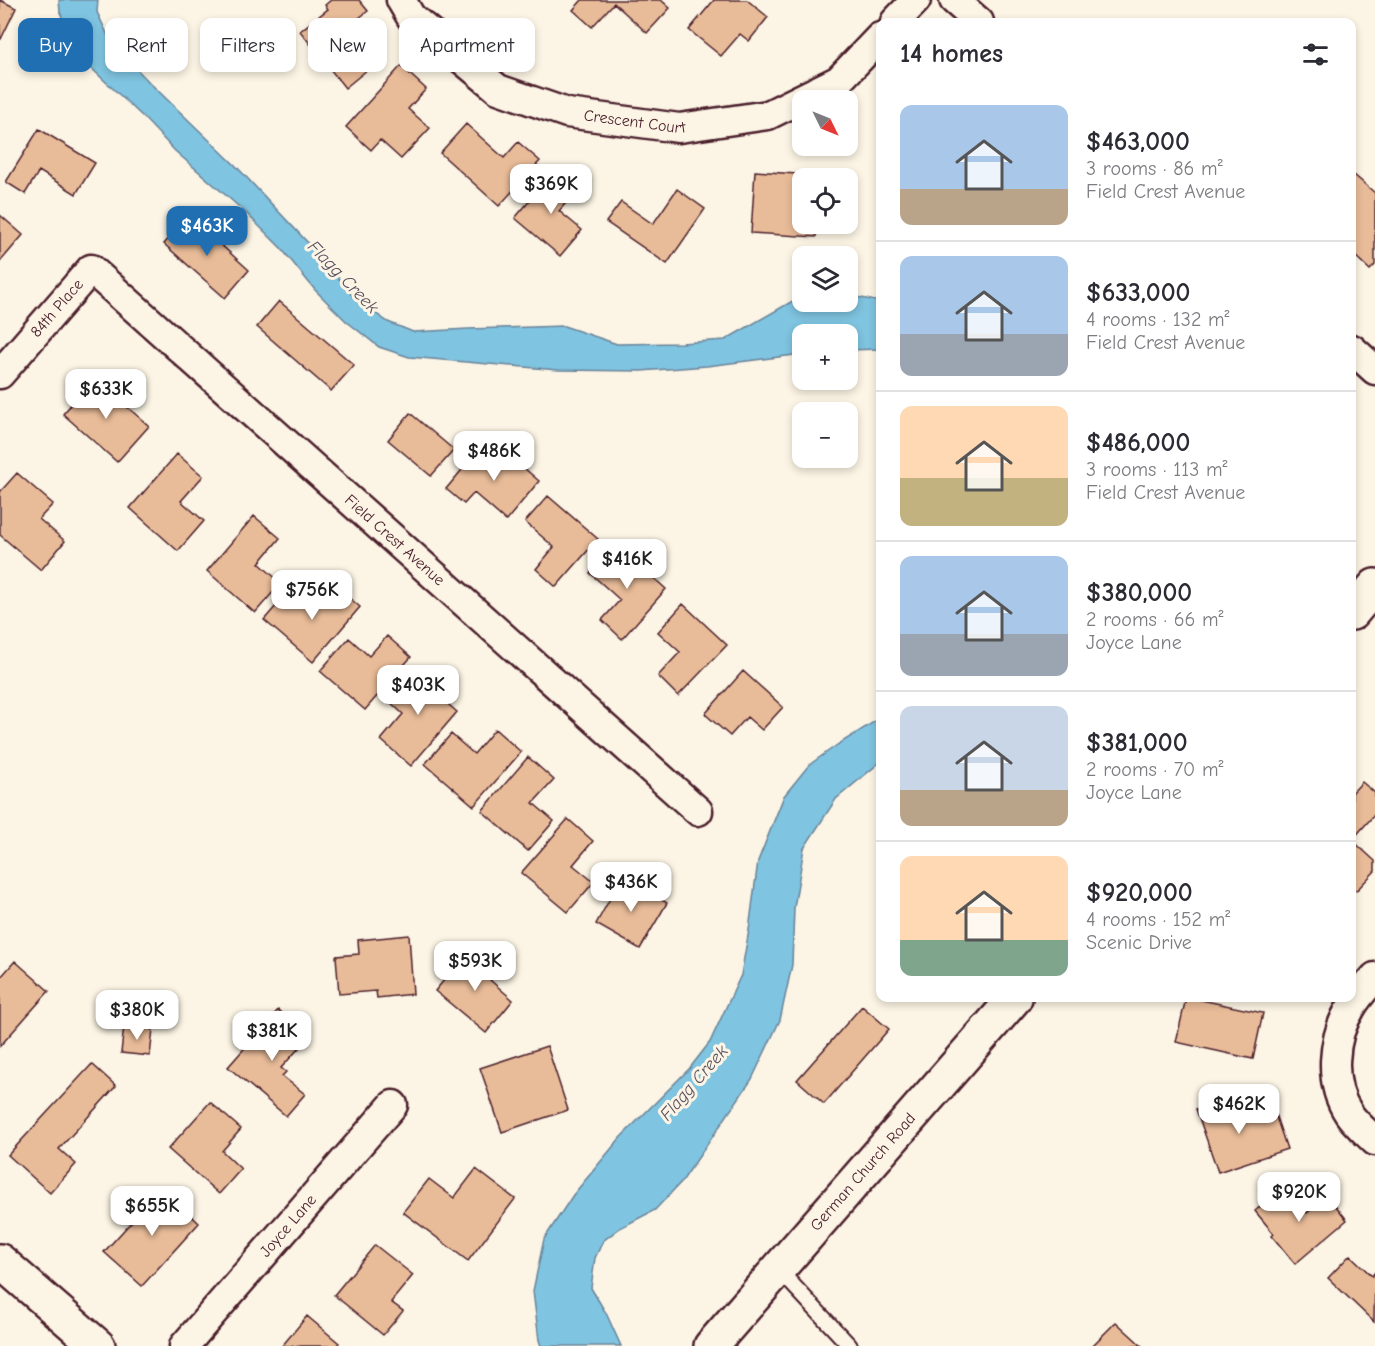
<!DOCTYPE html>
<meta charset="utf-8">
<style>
:root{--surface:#fff;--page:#f2f2f3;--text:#2b2b33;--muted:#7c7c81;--line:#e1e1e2;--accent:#1f6fb2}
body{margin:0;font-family:"Comic Neue",sans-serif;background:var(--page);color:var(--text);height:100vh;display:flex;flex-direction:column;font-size:22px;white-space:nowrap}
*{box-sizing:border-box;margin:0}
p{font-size:20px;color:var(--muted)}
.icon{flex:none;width:33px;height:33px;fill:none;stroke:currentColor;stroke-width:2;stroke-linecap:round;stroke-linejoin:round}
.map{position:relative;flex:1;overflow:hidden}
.drawer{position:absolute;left:876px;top:18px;width:480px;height:984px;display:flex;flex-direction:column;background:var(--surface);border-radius:12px;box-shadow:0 3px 9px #0003}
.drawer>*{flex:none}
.banner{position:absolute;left:18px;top:18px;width:570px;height:54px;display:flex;gap:12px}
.needle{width:39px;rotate:133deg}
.fabs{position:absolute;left:792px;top:90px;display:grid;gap:12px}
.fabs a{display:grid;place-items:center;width:66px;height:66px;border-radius:12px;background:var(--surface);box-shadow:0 3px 9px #0003;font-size:30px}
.price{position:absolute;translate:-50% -51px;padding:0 14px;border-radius:12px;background:#fff;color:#222;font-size:20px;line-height:39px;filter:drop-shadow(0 2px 3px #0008)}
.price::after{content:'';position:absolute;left:50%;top:36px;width:18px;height:14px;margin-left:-9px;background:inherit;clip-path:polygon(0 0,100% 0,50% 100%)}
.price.active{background:var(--accent);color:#fff}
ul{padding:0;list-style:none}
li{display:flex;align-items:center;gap:18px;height:150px;padding:0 24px}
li+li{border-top:2px solid var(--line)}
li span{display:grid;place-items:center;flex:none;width:168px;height:120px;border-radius:12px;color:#555}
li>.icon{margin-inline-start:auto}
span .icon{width:72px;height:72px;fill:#fffc;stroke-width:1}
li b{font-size:26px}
h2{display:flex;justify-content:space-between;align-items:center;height:72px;padding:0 24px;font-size:26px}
.chip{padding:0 21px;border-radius:12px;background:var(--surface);box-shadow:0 3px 9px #0003;font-size:21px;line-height:54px}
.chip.active{background:var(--accent);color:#fff}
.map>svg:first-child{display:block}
</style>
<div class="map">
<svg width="1375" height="1346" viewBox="0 0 1375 1346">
<rect width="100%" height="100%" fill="#fcf5e5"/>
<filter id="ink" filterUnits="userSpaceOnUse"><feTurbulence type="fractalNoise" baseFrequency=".0167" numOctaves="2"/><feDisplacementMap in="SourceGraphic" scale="12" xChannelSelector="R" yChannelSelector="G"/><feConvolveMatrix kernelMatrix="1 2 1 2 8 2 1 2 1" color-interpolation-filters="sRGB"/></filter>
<g filter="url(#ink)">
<path fill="#7fc4e0" stroke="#6a8298" stroke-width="1.5" d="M 59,0 L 98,0 L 97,12 L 111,42 L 150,83 L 235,165 L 326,262 L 354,298 L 388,322 L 413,332 L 468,329 L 564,326 L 617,344 L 681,343 L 725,340 L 796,299 L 802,299 L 802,302 L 848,302 L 848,295 L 880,302 L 880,349 L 848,350 L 848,334 L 802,334 L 802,354 L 707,366 L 641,371 L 558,370 L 409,357 L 379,347 L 346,321 L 315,290 L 281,248 L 245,212 L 175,151 L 142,116 L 89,66 L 69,35 L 60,12 Z
M 880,718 L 880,763 L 878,764 L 836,799 L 804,848 L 794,908 L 792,965 L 780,1020 L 752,1079 L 683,1180 L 655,1210 L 620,1228 L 603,1241 L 595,1258 L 591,1288 L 606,1313 L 621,1346 L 541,1346 L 539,1340 L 533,1291 L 544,1239 L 573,1195 L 621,1137 L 689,1069 L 710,1042 L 741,975 L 749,930 L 758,861 L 784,796 L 809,765 L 837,745 Z"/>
<path fill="#e9bc99" stroke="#4a1f2b" stroke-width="1.5" d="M 0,0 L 16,8 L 1,39 L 0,38 Z
M 331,0 L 359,0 L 368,11 L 345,29 L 373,65 L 345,88 L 300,31 L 328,9 L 325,5 Z
M 582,0 L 661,0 L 670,8 L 647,33 L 614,3 L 592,27 L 573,10 Z
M 714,0 L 747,0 L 768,17 L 749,41 L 740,34 L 721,56 L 689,30 Z
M 401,66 L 426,89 L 408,109 L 430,128 L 401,159 L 380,140 L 371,150 L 346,127 Z
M 466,124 L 504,158 L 518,142 L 540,161 L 499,206 L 440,153 Z
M 39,129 L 95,163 L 76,194 L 39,171 L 25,194 L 6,182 Z
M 555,171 L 577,190 L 559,211 L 582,230 L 560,256 L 515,218 Z
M 755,171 L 796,174 L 795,191 L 802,192 L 802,224 L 817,224 L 816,237 L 751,233 Z
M 1353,174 L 1375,193 L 1375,265 L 1370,270 L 1352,253 L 1352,176 Z
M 677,189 L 705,209 L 667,264 L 606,222 L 621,202 L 653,224 Z
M 0,215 L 23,235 L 0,262 Z
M 189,216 L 249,270 L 225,298 L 164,244 Z
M 279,301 L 354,365 L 331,391 L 257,327 Z
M 94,378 L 149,426 L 117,462 L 63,414 Z
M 410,413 L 454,450 L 431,476 L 388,440 Z
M 494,442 L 539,481 L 506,521 L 474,493 L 464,504 L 446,489 L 471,459 L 476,463 Z
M 177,454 L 203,476 L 181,501 L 204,521 L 178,551 L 130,508 Z
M 17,473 L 53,504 L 39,519 L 65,541 L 41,570 L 0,535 L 0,492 Z
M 548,496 L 598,539 L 556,587 L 536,569 L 554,547 L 525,522 Z
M 254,516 L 280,538 L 259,563 L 281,583 L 255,613 L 207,571 Z
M 616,544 L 666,589 L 622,639 L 602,620 L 620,600 L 590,573 Z
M 334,585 L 360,607 L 313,662 L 264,620 L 290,590 L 313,610 Z
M 683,604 L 727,645 L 678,696 L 658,676 L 680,652 L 658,632 Z
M 387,636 L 411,657 L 365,710 L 320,671 L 349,638 L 369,656 Z
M 421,666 L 448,690 L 441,698 L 457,712 L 411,766 L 381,740 L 403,714 L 390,702 Z
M 743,671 L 783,707 L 762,730 L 747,717 L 730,736 L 705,714 Z
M 495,729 L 521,752 L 474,806 L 425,764 L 451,734 L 474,754 Z
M 528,757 L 554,780 L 533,803 L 554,821 L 528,851 L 482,811 Z
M 1362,782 L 1375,793 L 1375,814 L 1352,840 L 1375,861 L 1375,871 L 1356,891 L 1352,887 L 1352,793 Z
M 568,819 L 593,841 L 573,865 L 594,882 L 568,912 L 521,873 Z
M 622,877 L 667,903 L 640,949 L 596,924 Z
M 409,935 L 413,994 L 377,998 L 376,991 L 339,994 L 336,956 L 359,954 L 358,940 Z
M 475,950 L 499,970 L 490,980 L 513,1000 L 486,1033 L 435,991 L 461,960 L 465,963 Z
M 15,961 L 49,991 L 0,1046 L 0,978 Z
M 1186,998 L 1192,998 L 1263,1013 L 1253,1059 L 1176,1042 Z
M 862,1006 L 889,1029 L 824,1104 L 797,1080 Z
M 278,1010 L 309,1037 L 281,1068 L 286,1072 L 282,1076 L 305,1094 L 286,1116 L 228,1067 Z
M 124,1026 L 153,1029 L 150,1056 L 121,1053 Z
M 547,1046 L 568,1110 L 502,1132 L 480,1068 Z
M 92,1064 L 116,1086 L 59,1149 L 76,1164 L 50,1193 L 8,1155 Z
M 1233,1096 L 1242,1122 L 1274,1111 L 1287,1149 L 1218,1172 L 1196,1109 Z
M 210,1102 L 241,1129 L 222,1151 L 241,1169 L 219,1194 L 168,1149 Z
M 476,1169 L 515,1199 L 468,1261 L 403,1212 L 429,1179 L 454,1198 Z
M 1284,1186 L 1307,1213 L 1328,1196 L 1347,1220 L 1295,1264 L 1272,1236 L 1274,1234 L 1255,1211 Z
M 162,1188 L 199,1223 L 142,1286 L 104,1252 Z
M 375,1245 L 413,1275 L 391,1302 L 403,1311 L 383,1335 L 334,1295 Z
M 1350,1255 L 1372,1276 L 1375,1272 L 1374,1322 L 1328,1278 Z
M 307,1316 L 339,1343 L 336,1346 L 282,1346 Z
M 1116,1322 L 1142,1346 L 1092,1346 Z"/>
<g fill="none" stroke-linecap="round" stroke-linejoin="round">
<g stroke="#4a1f2b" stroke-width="18">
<path id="lane" d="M 778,1269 L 850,1346"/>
</g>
<g stroke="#4a1f2b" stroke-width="33">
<g id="street">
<path id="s1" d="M 401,0 L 411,17 L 498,89 L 567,113 L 679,128 L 768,115 L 839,80 L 880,37"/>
<path d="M 954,0 L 979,22"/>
<path d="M 895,22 L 916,0"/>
<path d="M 1352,349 L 1375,370"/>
<path id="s2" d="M 0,374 L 91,269 L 698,811"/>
<path d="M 1375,977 C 1367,986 1358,996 1352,1006 C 1332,1037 1328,1083 1349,1114 C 1356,1124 1366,1132 1375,1141"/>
<path id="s3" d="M 184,1346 L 393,1105"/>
</g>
</g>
<g stroke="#4a1f2b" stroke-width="38">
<g id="secondary">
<path d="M 1352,613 L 1375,586"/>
<path d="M 0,1261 L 98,1346"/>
<path id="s4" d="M 711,1346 L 1015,998"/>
</g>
</g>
<use href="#lane" stroke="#fcf5e5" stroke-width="14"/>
<use href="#street" stroke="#fcf5e5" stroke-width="28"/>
<use href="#secondary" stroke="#fcf5e5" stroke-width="33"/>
</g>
</g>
<g text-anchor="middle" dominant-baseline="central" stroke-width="6" stroke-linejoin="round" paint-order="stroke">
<g font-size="16" fill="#4a1f2b" stroke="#fcf5e5">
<text stroke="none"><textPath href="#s1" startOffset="274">Crescent Court</textPath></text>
<text stroke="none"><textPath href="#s2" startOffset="87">84th Place</textPath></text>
<text stroke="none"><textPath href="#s2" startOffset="546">Field Crest Avenue</textPath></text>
<text stroke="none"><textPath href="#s4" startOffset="231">German Church Road</textPath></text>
<text stroke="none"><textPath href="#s3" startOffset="159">Joyce Lane</textPath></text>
</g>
<g font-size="18" font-style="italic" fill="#5a5161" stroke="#fcf5e5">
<text transform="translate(343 277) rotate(46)">Flagg Creek</text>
<text transform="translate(694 1083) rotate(-49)">Flagg Creek</text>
</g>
</g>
</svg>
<div class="fabs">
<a><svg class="needle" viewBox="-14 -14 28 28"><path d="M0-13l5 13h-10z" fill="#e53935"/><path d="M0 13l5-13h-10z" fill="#7c7c81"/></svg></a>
<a><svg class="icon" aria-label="locate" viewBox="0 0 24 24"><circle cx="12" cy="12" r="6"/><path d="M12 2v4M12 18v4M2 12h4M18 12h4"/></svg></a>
<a><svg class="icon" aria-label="layers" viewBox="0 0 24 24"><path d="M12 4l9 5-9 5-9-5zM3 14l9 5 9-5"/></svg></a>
<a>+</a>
<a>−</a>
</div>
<b class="price" style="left:551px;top:215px">$369K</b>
<b class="price active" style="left:207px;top:257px">$463K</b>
<b class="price" style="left:106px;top:420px">$633K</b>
<b class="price" style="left:494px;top:482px">$486K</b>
<b class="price" style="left:627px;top:590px">$416K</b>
<b class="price" style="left:312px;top:621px">$756K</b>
<b class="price" style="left:418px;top:716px">$403K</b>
<b class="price" style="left:631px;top:913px">$436K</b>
<b class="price" style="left:475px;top:992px">$593K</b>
<b class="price" style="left:137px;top:1041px">$380K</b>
<b class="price" style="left:272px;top:1062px">$381K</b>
<b class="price" style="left:1239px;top:1135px">$462K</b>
<b class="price" style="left:1299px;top:1223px">$920K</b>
<b class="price" style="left:152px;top:1237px">$655K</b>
<div class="banner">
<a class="chip active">Buy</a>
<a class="chip">Rent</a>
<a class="chip">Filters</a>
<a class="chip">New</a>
<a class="chip">Apartment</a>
</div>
<section class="drawer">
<h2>14 homes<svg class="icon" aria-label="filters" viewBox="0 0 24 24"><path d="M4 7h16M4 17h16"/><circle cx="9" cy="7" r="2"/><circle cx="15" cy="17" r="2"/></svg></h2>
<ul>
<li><span style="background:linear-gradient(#a9c7e8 70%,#b9a48a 0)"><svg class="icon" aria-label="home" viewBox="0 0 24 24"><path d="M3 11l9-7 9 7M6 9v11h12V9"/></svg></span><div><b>$463,000</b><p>3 rooms · 86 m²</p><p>Field Crest Avenue</p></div></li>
<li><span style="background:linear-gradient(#a9c7e8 65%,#9aa5b1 0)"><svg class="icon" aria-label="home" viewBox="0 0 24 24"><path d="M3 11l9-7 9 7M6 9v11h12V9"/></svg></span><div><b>$633,000</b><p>4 rooms · 132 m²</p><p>Field Crest Avenue</p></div></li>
<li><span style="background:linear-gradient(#ffd9b3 60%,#c2b280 0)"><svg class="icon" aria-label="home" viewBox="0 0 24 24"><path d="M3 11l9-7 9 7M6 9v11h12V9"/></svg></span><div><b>$486,000</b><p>3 rooms · 113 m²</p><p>Field Crest Avenue</p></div></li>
<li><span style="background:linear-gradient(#a9c7e8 65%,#9aa5b1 0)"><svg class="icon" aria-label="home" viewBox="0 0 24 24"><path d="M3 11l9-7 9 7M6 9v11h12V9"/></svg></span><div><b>$380,000</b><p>2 rooms · 66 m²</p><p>Joyce Lane</p></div></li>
<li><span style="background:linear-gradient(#c9d6e8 70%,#b9a48a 0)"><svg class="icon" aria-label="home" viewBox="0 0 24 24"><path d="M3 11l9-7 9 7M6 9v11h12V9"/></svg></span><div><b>$381,000</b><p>2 rooms · 70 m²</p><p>Joyce Lane</p></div></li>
<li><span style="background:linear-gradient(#ffd9b3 70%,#7fa58c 0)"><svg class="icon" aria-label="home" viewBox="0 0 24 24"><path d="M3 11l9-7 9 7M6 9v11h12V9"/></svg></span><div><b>$920,000</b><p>4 rooms · 152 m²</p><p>Scenic Drive</p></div></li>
</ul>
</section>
</div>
